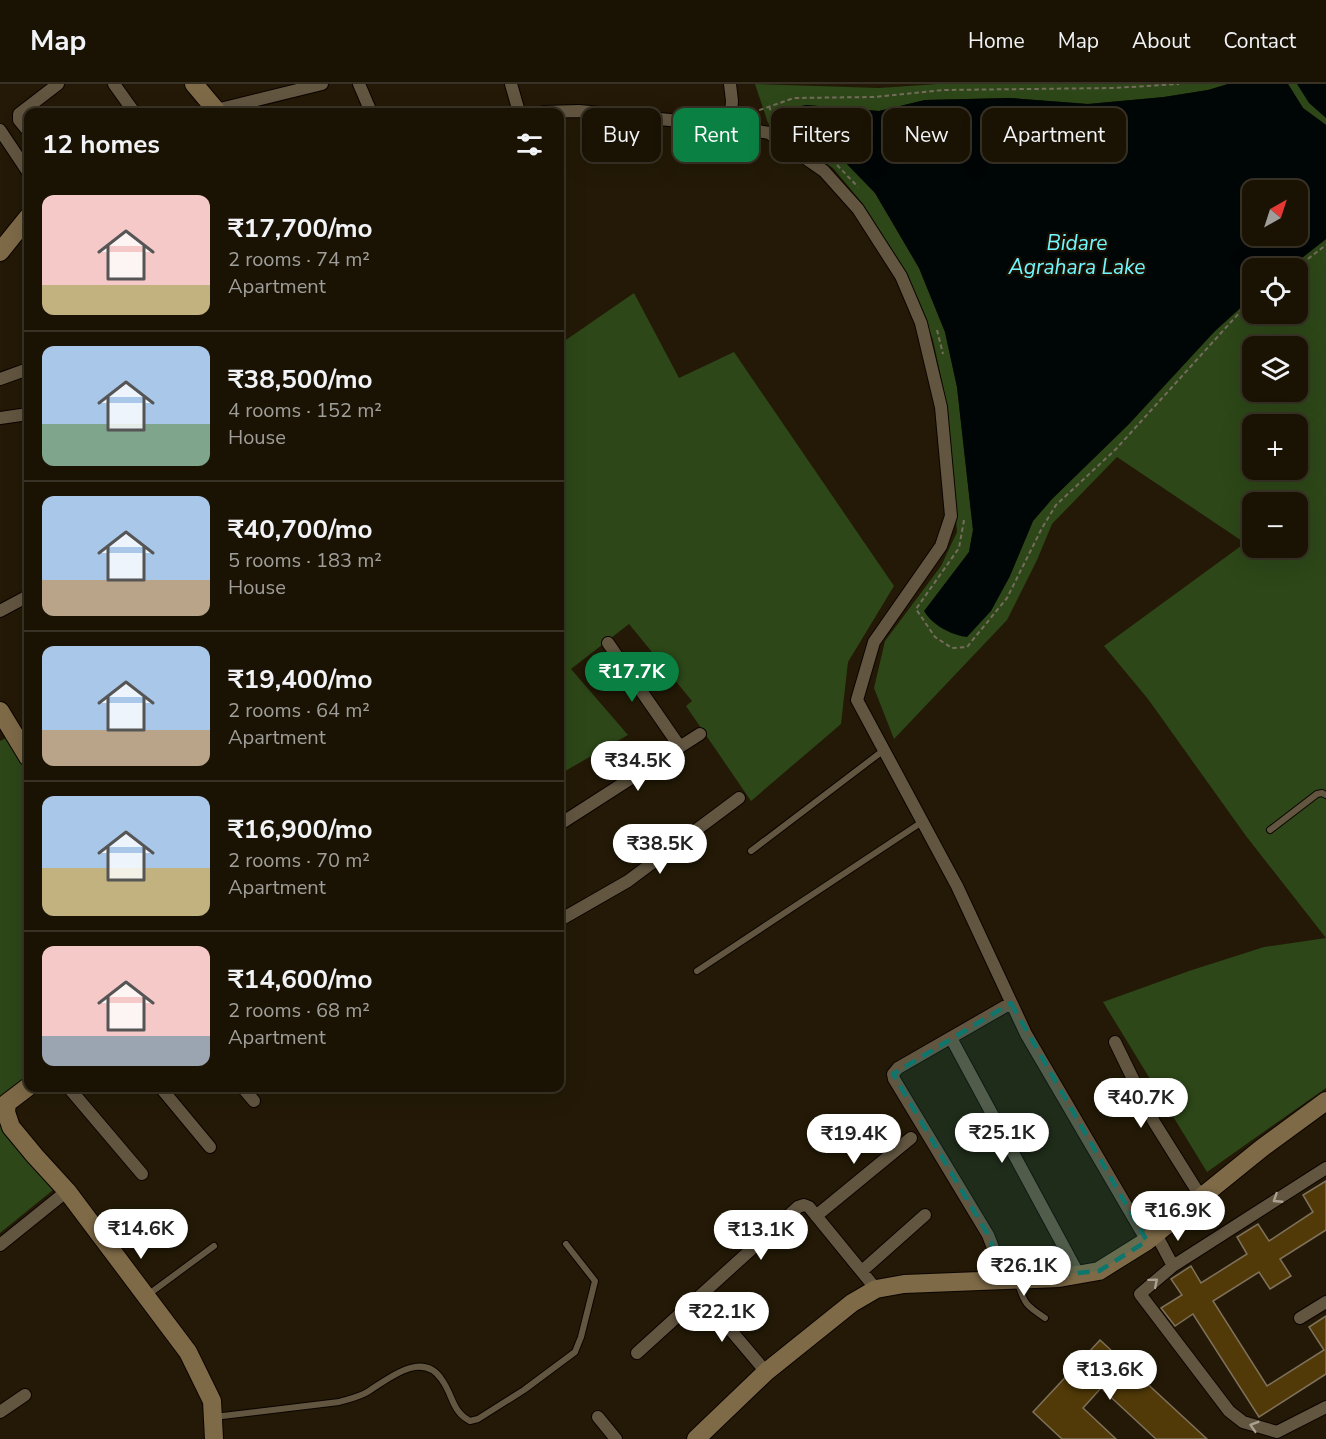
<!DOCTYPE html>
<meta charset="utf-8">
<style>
:root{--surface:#1a1304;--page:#272013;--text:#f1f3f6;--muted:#9f9e9a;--line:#383226;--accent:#0b8043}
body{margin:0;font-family:"Nunito Sans",sans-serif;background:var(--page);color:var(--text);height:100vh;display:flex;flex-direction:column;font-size:22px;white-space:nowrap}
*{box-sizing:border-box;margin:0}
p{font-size:20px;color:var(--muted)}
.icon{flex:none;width:33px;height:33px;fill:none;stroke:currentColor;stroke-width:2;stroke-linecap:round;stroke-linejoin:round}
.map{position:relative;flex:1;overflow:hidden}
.panel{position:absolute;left:24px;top:24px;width:540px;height:984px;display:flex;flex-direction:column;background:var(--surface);border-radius:12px;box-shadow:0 6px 24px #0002,0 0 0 2px var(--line)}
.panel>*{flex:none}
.guide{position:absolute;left:582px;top:24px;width:570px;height:54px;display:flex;gap:12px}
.needle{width:39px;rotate:39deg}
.fabs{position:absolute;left:1242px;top:96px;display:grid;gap:12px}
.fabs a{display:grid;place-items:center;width:66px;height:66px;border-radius:12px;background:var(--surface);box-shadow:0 6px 24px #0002,0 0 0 2px var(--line);font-size:30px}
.price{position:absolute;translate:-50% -51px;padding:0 14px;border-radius:21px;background:#fff;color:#222;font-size:20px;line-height:39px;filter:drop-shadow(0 2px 3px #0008)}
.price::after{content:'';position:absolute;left:50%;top:36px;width:18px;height:14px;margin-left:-9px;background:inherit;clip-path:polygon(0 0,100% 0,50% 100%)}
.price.on{background:var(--accent);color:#fff}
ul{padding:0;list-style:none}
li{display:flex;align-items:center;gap:18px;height:150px;padding:0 18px}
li+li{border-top:2px solid var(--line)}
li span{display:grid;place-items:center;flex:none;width:168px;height:120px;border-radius:12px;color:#555}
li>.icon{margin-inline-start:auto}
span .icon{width:72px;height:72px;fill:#fffc;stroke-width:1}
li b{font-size:26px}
h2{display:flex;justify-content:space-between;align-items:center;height:72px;padding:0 18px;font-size:26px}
.chip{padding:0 21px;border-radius:12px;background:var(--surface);box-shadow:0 6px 24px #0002,0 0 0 2px var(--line);font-size:21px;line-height:54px}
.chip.on{background:var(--accent);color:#fff}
header{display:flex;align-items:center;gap:36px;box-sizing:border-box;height:84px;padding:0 30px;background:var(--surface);border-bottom:2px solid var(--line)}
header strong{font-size:28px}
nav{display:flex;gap:33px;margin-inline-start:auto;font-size:21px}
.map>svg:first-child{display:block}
</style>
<header>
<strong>Map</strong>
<nav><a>Home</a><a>Map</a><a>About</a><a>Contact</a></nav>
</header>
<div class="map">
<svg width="1326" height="1355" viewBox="0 0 1326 1355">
<rect width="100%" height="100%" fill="#231906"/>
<path fill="#2d4718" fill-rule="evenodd" d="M 755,0 L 879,4 L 938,0 L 1228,0 L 1208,6 L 1164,13 L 1088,20 L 1010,14 L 925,16 L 879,27 L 806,21 L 785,34 L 846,79 L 875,109 L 919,184 L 945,248 L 957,303 L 973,446 L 969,468 L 925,527 L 1009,494 L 1033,437 L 1052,415 L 1129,340 L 1214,248 L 1247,218 L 1252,213 L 1252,230 L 1298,230 L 1298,184 L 1289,184 L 1326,155 L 1326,1004 L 1207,1088 L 1103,918 L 1189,887 L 1264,863 L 1326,854 L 1246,752 L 1148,615 L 1104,562 L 1245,459 L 1117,373 L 1052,440 L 1037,476 L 1007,536 L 894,655 L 874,604 L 885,557 L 941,482 L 957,448 L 946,316 L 933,256 L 907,189 L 863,120 L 833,84 L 768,39 ZM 1252,262 L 1298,262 L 1298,308 L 1252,308 ZM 1252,340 L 1298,340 L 1298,386 L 1252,386 ZM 1252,418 L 1298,418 L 1298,464 L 1252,464 Z
M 1288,0 L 1326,0 L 1326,41 L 1303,24 Z
M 634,209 L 679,294 L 734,268 L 894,502 L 848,578 L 841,640 L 751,717 L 686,622 L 692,617 L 629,540 L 571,585 L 628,651 L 560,690 L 560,260 Z
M 6,654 L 28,683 L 28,998 L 0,1018 L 0,657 Z
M 0,1042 L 53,1106 L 0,1149 Z"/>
<path fill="#000606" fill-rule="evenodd" d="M 1228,0 L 1288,0 L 1303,24 L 1326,41 L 1326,155 L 1289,184 L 1252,184 L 1252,213 L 1214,248 L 1129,340 L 1052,415 L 1033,437 L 1009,494 L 991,527 L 967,553 C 951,551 932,541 924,527 L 969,468 L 973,446 L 957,303 L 945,248 L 919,184 L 875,109 L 846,79 L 784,34 L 781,26 L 806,21 L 879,27 L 925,16 L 1010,14 L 1088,20 L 1164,13 L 1208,6 ZM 1252,106 L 1298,106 L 1298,152 L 1252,152 Z
M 1297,0 L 1326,0 L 1326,34 L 1309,19 Z"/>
<path fill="#513a07" stroke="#7f725c" stroke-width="1.5" d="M 1326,1097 L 1326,1146 L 1280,1175 L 1291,1192 L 1270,1205 L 1259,1188 L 1213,1217 L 1267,1302 L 1324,1266 L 1309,1243 L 1326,1232 L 1326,1290 L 1259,1333 L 1193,1230 L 1175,1242 L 1161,1224 L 1182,1211 L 1171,1195 L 1191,1182 L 1201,1199 L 1247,1170 L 1237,1153 L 1258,1140 L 1269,1157 L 1313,1128 L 1303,1111 Z
M 1100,1256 L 1207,1355 L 1156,1355 L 1101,1304 L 1083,1324 L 1116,1355 L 1062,1355 L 1033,1328 Z"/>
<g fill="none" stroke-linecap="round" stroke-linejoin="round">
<g stroke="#0c0400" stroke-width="8">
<path id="lane" d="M 1270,746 L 1317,710 L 1322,709 L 1326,711
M 751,767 L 884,666
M 697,887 L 922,738
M 1018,1199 C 1024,1220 1027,1222 1045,1234
M 149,1210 L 214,1162
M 214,1333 L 339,1318 C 349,1315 360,1313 369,1307 C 389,1294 423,1266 442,1296 C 453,1311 452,1328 470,1337 L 478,1335 L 524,1306 L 575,1268 L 581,1253 L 595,1197 L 566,1160"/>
</g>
<g stroke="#0c0400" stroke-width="14">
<path id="street" d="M 114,0 L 134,28
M 359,0 L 371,28
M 511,0 L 519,28
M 216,26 L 322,0
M 544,28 L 579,27 L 730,42 L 769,49 L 824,87 L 858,125 L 901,192 L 921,239 L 941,323 L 951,432 L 941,462 L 874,558 L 857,616 L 957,802 L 1026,950 L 1147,1157
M 730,42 L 732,17 L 730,0
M 0,46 L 28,88
M 28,47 L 19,36 L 19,30 L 58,0
M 0,295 L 28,285
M 0,334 L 28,330
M 0,527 L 28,512
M 608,559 L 680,663
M 560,740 L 700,650
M 560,836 L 628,797 L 739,714
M 951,954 L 1079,1191
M 1115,958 L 1154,1038 L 1201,1113
M 69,1004 L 142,1090
M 161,1004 L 210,1063
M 243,1004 L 254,1017
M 1326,1084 L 1173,1182 L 1140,1210 L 1229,1327 L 1243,1338 L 1277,1348 L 1326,1323
M 816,1132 L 911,1054
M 1156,1150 L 1173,1182
M 0,1161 L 67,1107
M 862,1187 L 925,1131
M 998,1196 L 997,1174 L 988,1151 L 894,995 L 893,990 L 898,984 L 1011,919
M 701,1211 L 766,1288
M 1300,1234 L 1326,1218
M 637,1269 L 798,1123 L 804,1121 L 809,1123 L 876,1205
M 0,1328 L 25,1311
M 598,1333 L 616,1355"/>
</g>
<g stroke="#0c0400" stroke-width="20">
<path id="secondary" d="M 194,0 L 216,26 L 209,28
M 0,168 L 28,133
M 0,627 L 28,673
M 28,1003 L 7,1019 L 6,1028 L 11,1043 L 35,1072 L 67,1107 L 188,1268 L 212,1317 L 214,1355
M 696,1355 L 766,1288 L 852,1219 L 876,1205 L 904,1200 L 1059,1194 L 1099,1187 L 1147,1157 L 1262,1064 L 1326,1017"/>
</g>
<path stroke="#756c5c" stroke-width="2" stroke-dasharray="4.5 3" stroke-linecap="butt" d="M 769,22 L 774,37
M 745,31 L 794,14 L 874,13 L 943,6 L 1114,4 L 1179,0
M 837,81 L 858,103
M 1296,184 L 1326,161
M 937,246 L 943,270
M 964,436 L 959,464 L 916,525 L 935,553 L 952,564 L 967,563 L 1007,514 L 1042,444 L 1056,421 L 1116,365 L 1240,228 L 1252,218"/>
<use href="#lane" stroke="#625641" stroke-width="6"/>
<use href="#street" stroke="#625641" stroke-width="12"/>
<use href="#secondary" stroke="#7e6a47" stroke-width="18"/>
</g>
<defs><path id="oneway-chevron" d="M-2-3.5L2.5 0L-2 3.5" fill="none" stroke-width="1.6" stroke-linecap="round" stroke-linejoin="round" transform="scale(1.5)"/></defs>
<g stroke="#aaa190">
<use href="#oneway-chevron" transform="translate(1277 1115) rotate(147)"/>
<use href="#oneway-chevron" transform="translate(1154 1198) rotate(-40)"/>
<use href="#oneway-chevron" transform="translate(1254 1342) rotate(-163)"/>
</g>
<path fill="#0f766e" fill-opacity="0.2" stroke="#0f766e" stroke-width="4.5" stroke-dasharray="12 8" stroke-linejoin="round" d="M 1011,919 L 1147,1157 L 1099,1187 L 998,1196 L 997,1174 L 988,1151 L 893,990 Z"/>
<g text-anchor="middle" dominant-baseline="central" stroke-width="4.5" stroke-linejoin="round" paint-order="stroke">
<g font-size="21" font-style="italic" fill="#71f7ff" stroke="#1a1001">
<text x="1077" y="159">Bidare<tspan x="1077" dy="24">Agrahara Lake</tspan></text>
</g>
</g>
</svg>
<div class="fabs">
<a><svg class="needle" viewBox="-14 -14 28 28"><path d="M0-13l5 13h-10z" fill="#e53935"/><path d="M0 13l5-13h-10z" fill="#9f9e9a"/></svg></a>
<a><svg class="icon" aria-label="locate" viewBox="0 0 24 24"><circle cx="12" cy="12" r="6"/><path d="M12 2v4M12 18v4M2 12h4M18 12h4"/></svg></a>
<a><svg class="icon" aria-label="layers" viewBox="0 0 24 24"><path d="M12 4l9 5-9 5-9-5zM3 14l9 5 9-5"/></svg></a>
<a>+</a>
<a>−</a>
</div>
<b class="price on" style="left:632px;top:619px">₹17.7K</b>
<b class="price" style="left:638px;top:708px">₹34.5K</b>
<b class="price" style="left:660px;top:791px">₹38.5K</b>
<b class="price" style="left:1141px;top:1045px">₹40.7K</b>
<b class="price" style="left:1002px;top:1080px">₹25.1K</b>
<b class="price" style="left:854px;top:1081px">₹19.4K</b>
<b class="price" style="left:1178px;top:1158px">₹16.9K</b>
<b class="price" style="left:141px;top:1176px">₹14.6K</b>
<b class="price" style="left:761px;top:1177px">₹13.1K</b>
<b class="price" style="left:1024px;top:1213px">₹26.1K</b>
<b class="price" style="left:722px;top:1259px">₹22.1K</b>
<b class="price" style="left:1110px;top:1317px">₹13.6K</b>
<div class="guide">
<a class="chip">Buy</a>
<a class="chip on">Rent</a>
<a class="chip">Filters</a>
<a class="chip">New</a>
<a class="chip">Apartment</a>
</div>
<section class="panel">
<h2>12 homes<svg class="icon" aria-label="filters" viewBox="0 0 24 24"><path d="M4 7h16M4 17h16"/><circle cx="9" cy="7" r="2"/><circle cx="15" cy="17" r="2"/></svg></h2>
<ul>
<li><span style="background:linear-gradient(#f6c9c9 75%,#c2b280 0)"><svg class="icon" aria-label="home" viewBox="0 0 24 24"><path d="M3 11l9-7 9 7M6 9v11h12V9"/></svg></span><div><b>₹17,700/mo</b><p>2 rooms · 74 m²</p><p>Apartment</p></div></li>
<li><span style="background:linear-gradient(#a9c7e8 65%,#7fa58c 0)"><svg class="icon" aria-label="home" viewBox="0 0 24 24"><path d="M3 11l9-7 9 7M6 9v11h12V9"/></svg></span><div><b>₹38,500/mo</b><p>4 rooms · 152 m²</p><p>House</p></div></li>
<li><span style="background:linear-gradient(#a9c7e8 70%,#b9a48a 0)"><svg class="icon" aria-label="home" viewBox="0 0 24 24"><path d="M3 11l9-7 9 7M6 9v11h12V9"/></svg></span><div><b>₹40,700/mo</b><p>5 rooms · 183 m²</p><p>House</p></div></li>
<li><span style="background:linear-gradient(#a9c7e8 70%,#b9a48a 0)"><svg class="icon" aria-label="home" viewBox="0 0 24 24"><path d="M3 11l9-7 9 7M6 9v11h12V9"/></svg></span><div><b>₹19,400/mo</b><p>2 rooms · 64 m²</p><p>Apartment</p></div></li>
<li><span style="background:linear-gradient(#a9c7e8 60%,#c2b280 0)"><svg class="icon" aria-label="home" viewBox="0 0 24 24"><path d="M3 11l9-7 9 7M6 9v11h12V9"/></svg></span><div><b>₹16,900/mo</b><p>2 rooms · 70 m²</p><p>Apartment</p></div></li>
<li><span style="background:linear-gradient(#f6c9c9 75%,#9aa5b1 0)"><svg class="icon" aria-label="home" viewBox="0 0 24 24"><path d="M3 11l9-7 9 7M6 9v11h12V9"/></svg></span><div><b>₹14,600/mo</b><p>2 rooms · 68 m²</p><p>Apartment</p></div></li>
</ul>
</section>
</div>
